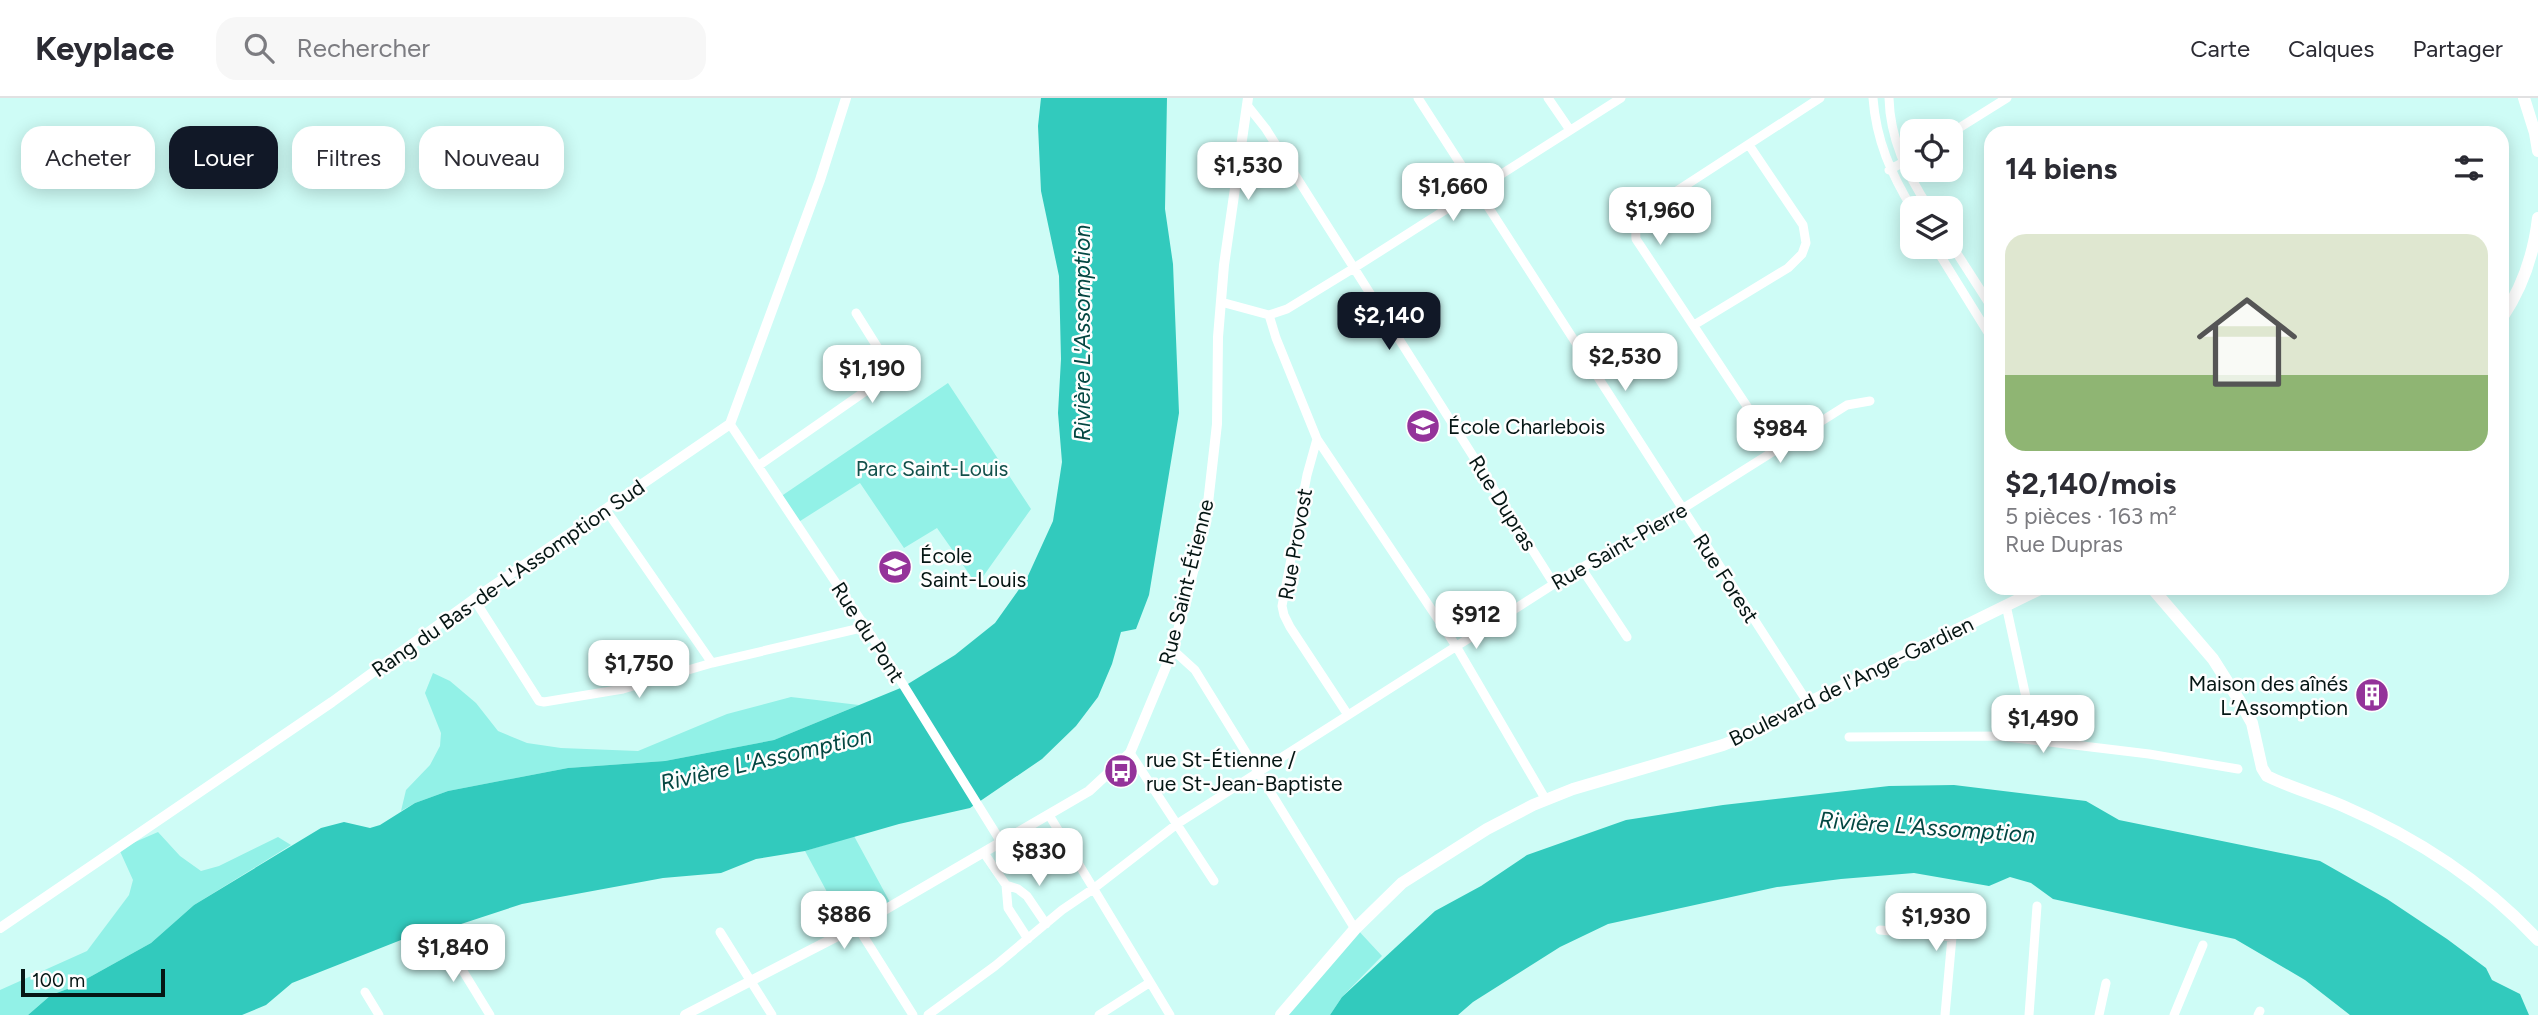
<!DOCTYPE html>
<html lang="fr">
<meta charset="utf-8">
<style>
:root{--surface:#fff;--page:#f7f7f7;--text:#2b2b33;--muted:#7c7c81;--line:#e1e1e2;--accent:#111827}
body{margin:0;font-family:Figtree,sans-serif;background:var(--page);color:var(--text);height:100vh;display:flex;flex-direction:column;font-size:26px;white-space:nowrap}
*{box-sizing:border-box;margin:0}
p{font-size:23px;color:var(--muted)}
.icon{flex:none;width:38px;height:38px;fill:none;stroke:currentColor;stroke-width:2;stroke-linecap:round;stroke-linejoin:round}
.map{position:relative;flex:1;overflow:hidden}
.side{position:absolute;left:1984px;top:28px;width:525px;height:469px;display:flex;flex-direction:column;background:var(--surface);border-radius:21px;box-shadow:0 4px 18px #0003}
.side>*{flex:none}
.guide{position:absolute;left:21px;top:28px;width:665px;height:63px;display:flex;gap:14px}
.fabs{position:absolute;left:1900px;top:21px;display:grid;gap:14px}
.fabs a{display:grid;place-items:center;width:63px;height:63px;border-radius:14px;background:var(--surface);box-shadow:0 4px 18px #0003;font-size:35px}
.scale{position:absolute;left:21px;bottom:18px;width:144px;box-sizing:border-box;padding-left:7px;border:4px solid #051614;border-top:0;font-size:19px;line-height:24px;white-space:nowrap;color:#051614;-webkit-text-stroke:5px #fefefe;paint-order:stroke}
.price{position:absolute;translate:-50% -60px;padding:0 16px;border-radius:14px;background:#fff;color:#222;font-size:23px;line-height:46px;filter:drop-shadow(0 2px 4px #0008)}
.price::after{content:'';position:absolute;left:50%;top:42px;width:21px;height:16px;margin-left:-10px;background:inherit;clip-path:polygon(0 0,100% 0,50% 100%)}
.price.active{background:var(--accent);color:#fff}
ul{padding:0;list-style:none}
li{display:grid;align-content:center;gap:14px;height:371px;padding:0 21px}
li span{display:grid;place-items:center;height:217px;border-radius:21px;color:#555}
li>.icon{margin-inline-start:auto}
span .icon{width:126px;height:126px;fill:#fffc;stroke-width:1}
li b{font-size:30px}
h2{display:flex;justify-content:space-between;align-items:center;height:84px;padding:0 21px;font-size:30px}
.pill{padding:0 24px;border-radius:21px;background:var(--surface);box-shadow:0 4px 18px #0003;font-size:24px;line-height:63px}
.pill.active{background:var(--accent);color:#fff}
header{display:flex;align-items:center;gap:42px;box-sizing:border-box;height:98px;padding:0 35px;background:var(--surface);border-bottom:2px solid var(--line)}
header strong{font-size:33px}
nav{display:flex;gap:38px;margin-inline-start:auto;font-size:24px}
.search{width:490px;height:63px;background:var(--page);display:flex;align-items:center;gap:18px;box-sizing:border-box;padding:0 24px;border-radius:21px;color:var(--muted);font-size:26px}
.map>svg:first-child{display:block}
</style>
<header>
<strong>Keyplace</strong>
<div class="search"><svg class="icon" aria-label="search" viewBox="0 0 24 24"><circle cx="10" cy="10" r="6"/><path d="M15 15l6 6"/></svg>Rechercher</div>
<nav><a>Carte</a><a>Calques</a><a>Partager</a></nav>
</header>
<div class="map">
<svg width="2538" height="917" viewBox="0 0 2538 917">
<rect width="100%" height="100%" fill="#cefcf6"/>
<path fill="#92f1e7" d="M 948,285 L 1031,411 L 977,487 L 937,430 L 904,450 L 860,385 L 797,425 L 780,399 Z
M 433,575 L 450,583 L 476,605 L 498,633 L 527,645 L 561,650 L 638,653 L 727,616 L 791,599 L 859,607 L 774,642 L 665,663 L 568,670 L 448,693 L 415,705 L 401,713 L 406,692 L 430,667 L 440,648 L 441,635 L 425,595 Z
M 158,734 L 180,758 L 201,773 L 219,768 L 278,739 L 291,747 L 194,807 L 151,845 L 70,890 L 51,897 L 28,917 L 0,917 L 0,892 L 87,853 L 129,797 L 133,782 L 119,751 Z
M 854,738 L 892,808 L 848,833 L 805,753 Z
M 1356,830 L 1382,858 L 1342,899 L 1330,917 L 1281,917 Z"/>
<path fill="#32cabd" d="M 1041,0 L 1167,0 L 1165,111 L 1173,166 L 1179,315 L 1149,497 L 1136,531 L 1121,534 L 1112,566 L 1098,599 L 1076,628 L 1042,661 L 970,710 L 899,726 L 805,753 L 756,761 L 721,775 L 663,780 L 522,806 L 455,828 L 401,842 L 292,885 L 266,907 L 242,917 L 28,917 L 51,897 L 70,890 L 151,845 L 194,807 L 321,730 L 344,724 L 370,730 L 380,727 L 415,705 L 448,693 L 568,670 L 665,663 L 774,642 L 903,589 L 955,557 L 995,525 L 1027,480 L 1053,423 L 1062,364 L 1058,315 L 1061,261 L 1059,178 L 1041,93 L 1038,28 Z
M 1954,687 L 2086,703 L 2119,722 L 2320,763 L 2387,801 L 2447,841 L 2486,870 L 2492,882 L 2520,896 L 2529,917 L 2350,917 L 2305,882 L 2235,841 L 2053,801 L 2031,785 L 2010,779 L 1989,788 L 1914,775 L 1841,781 L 1777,789 L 1608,826 L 1560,849 L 1473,904 L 1458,917 L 1330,917 L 1342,899 L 1435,813 L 1481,788 L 1527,757 L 1626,722 L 1723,707 L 1889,688 Z"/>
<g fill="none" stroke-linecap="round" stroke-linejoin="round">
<path stroke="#fff" stroke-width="9" d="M 1418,0 L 1808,605
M 1548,0 L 1570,32
M 1873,0 C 1876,42 1891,76 1913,112
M 1889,0 C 1890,41 1907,76 1929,110
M 1247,7 L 1266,31 L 1554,486
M 1951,35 L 2007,0
M 1889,72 L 1913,59
M 1951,146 L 1992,210
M 1935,149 L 1992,241
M 1221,204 L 1269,217
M 1269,217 L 1276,240 L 1317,341 L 1456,548 L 1546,702
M 1269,217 L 1287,211 L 1354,170 L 1621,0
M 1694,227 L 1788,170 L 1802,156 L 1806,145 L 1803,127 L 1749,47
M 730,326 L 894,572 L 1001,744
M 1317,341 L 1307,377 L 1282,508 L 1284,517 L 1290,529 L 1348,617
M 1776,352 L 1636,141 C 1635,128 1637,122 1646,113 L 1820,0
M 758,368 L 893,274 L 856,215
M 606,412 L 712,565
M 1582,471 L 1627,539
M 474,501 L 539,603 L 544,604 L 623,591 L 712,565 L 865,529
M 2006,507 L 2035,641
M 1173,552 L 1195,572 L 1355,831
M 1849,639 L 2000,638 L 2149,656 L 2238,671
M 1130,655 L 1214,783
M 1049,717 L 1170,917
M 984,755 L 1006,787 L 1018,791 L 1027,798 L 1046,826
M 1006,787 L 1008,810 L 1028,841
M 857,828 L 913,917
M 1880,832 L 1952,839 L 1945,917
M 720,834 L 772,917
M 442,839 L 490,917
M 365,894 L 379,917
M 928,917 L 995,868 L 1062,812 L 1093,791 L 1177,726 L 1554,486 L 1682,411 L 1847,307 L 1870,303
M 1099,917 L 1149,885
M 2029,917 L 2037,808
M 2099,917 L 2106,885
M 2174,917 L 2203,847
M 2258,917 L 2260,913"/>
<path stroke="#fff" stroke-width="10" d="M 0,830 L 332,604 L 474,501 L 730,326 L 820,82 L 846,0
M 685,917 L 857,828 L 1089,693 L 1130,655 L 1173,552 L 1206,423 L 1217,326 L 1218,239 L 1224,167 L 1248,0"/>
<path stroke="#fff" stroke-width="12" d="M 2524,0 L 2535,35 L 2538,53
M 2502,220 C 2522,190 2534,155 2538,120
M 2152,490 L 2213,561 L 2239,602 L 2252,625 L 2262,670 L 2267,678 C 2291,690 2318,697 2343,708 C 2415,739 2484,784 2538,842
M 1281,917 L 1355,831 L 1402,785 L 1487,731 L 1533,707 L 1573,691 L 1723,647 L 1762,631 L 1808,605 L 2042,490"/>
</g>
<defs>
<g id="school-disc" transform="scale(1.75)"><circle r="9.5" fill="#94339a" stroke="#fefefe"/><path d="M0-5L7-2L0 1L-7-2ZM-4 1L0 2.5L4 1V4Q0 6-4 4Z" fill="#fff"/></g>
<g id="building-disc" transform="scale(1.75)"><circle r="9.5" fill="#94339a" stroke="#fefefe"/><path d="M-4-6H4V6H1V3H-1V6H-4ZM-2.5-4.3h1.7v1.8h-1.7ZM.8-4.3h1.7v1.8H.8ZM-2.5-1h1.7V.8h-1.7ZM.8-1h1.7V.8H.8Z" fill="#fff"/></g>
<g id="bus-disc" transform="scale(1.75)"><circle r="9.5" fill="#94339a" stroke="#fefefe"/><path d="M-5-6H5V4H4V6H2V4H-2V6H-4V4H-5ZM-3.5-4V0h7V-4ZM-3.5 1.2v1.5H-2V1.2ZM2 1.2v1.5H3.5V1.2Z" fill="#fff"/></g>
</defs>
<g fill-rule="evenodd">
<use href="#school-disc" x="1423" y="328"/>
<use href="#school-disc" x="895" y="469"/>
<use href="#building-disc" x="2372" y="597"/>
<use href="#bus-disc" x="1121" y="673"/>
</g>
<g text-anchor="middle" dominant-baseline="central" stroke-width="5" stroke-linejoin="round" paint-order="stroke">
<g font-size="21" fill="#051614" stroke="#fefefe" text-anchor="start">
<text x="1448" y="328">École Charlebois</text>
<text x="920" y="457">École<tspan x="920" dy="24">Saint-Louis</tspan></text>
<text x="2348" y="585" text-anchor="end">Maison des aînés<tspan x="2348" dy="24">L’Assomption</tspan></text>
<text x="1146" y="661">rue St-Étienne /<tspan x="1146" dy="24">rue St-Jean-Baptiste</tspan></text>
</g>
<g font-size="21" fill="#13514b" stroke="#fefefe">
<text x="932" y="370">Parc Saint-Louis</text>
</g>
<g font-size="21" fill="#051614" stroke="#fefefe">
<text transform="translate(1503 405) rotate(58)">Rue Dupras</text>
<text transform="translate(1295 446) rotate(-80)">Rue Provost</text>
<text transform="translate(1619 448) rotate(-30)">Rue Saint-Pierre</text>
<text transform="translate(508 480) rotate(-35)">Rang du Bas-de-L'Assomption Sud</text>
<text transform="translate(1726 480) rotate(57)">Rue Forest</text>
<text transform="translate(1186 484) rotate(-76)">Rue Saint-Étienne</text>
<text transform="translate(868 534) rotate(57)">Rue du Pont</text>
<text transform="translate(1851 583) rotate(-26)">Boulevard de l'Ange-Gardien</text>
</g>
<g font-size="23" font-style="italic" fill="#044742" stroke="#fefefe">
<text transform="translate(1082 235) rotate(-90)">Rivière L'Assomption</text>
<text transform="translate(766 661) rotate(-13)">Rivière L'Assomption</text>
<text transform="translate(1927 729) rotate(4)">Rivière L'Assomption</text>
</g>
</g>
</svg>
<div class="fabs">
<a><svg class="icon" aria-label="locate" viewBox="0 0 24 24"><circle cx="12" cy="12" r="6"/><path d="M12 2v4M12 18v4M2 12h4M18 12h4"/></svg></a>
<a><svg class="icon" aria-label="layers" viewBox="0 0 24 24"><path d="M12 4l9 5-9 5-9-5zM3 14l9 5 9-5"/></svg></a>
</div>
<div class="scale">100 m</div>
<b class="price" style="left:1248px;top:104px">$1,530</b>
<b class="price" style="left:1453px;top:125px">$1,660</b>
<b class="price" style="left:1660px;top:149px">$1,960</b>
<b class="price active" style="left:1389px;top:254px">$2,140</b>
<b class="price" style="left:1625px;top:295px">$2,530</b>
<b class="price" style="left:872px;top:307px">$1,190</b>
<b class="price" style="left:1780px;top:367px">$984</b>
<b class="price" style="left:1476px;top:553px">$912</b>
<b class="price" style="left:639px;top:602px">$1,750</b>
<b class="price" style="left:2043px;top:657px">$1,490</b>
<b class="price" style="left:1039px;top:790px">$830</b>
<b class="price" style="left:844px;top:853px">$886</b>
<b class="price" style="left:1936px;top:855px">$1,930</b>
<b class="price" style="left:453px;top:886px">$1,840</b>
<div class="guide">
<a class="pill">Acheter</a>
<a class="pill active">Louer</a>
<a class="pill">Filtres</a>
<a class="pill">Nouveau</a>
</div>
<section class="side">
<h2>14 biens<svg class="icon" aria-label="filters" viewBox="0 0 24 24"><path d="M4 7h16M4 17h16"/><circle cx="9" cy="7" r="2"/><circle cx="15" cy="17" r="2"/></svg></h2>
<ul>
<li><span style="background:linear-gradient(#dfe7d0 65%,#8fb573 0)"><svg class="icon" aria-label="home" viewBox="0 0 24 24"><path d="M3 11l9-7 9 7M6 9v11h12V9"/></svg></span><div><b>$2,140/mois</b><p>5 pièces · 163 m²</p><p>Rue Dupras</p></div></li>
</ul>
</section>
</div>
